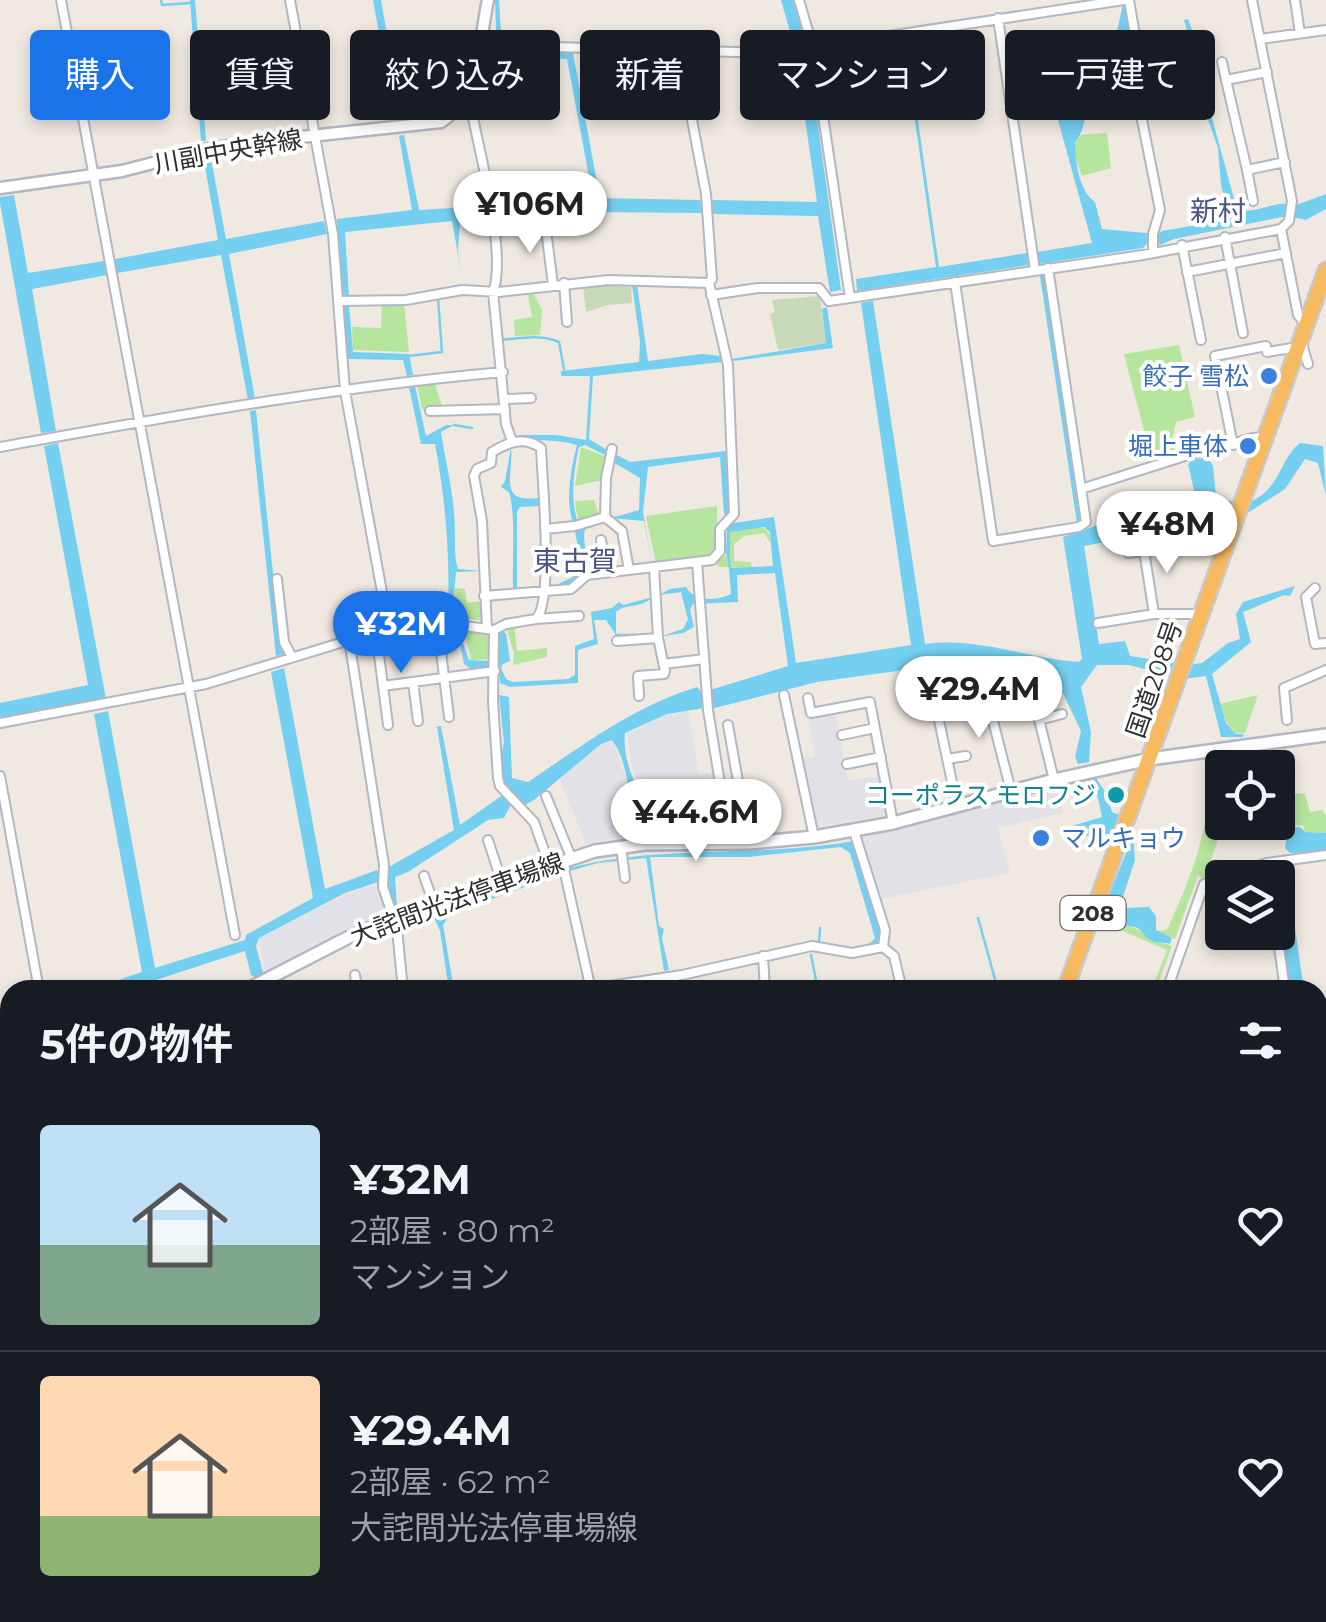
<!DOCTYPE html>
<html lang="ja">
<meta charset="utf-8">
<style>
:root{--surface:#171b24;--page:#242831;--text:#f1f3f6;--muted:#9ea1a6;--line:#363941;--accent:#1a73e8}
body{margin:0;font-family:Montserrat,"Noto Sans JP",sans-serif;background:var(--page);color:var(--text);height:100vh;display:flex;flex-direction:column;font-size:38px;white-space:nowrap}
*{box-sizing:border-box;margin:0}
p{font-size:32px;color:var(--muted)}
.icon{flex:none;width:55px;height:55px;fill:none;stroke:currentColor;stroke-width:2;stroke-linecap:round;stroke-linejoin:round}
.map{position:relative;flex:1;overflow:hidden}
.panel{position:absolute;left:0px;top:980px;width:1328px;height:642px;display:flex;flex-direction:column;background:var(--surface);border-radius:30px 30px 0 0;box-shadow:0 5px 15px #0003}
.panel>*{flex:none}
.guide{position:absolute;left:30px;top:30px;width:1268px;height:90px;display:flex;gap:20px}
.buttons{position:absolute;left:1205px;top:750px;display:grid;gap:20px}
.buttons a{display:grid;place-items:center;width:90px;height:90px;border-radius:10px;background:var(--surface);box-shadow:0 5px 15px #0003;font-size:50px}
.price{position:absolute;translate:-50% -85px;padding:0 22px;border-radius:35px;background:#fff;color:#222;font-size:32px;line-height:65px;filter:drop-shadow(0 2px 5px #0008)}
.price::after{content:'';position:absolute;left:50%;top:60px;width:30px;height:22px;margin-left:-15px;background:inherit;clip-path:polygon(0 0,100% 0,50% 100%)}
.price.on{background:var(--accent);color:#fff}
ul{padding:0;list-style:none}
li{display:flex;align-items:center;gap:30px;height:250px;padding:0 40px}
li+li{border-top:2px solid var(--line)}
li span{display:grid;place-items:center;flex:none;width:280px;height:200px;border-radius:10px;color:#555}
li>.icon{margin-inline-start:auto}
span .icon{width:120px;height:120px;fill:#fffc;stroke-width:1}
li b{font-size:42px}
h2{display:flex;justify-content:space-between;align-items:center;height:120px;padding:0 40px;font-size:42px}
.chip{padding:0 35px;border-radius:10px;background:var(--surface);box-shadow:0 5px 15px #0003;font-size:35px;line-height:90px}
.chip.on{background:var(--accent);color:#fff}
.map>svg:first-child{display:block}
</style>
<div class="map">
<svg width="1326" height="1622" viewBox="0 0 1326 1622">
<rect width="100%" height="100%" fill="#efe9e1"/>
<path fill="#e3e1e8" d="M 688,710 L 699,775 L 716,772 L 721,805 L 739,802 L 745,835 L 654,836 L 651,817 L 632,767 L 627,734 L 667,714 Z
M 835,711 L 848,781 L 887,775 L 894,814 L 814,827 L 799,760 L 815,756 L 808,715 Z
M 613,740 L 626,779 L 637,834 L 586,844 L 559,778 L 601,744 Z
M 1057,787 L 1063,813 L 998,828 L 1010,873 L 876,900 L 860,838 Z
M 380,884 L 387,913 L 345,930 L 265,975 L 259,938 L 348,893 Z"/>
<path fill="#b6e59e" d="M 1107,133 L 1111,168 L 1082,176 L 1075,157 L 1075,142 L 1081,135 Z
M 1224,200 L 1230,219 L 1204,226 L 1201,206 Z
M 534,294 L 542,310 L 540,335 L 515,336 L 514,320 L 532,317 L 528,295 Z
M 382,302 L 404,303 L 409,352 L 353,350 L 352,327 L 381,328 Z
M 1179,345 L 1195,417 L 1176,422 L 1172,440 L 1176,456 L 1153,465 L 1124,354 Z
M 417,384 L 435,384 L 442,406 L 422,410 Z
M 581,447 L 605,456 L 603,480 L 575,486 Z
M 594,500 L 599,514 L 578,522 L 575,501 Z
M 717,506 L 717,551 L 708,558 L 656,563 L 646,516 Z
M 753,526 C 768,528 770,531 772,545 L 764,533 L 744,536 L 734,544 L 734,561 L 751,562 L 752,568 L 719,567 L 714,562 L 730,553 L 729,532 Z
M 455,588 L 465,589 L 467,603 L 481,601 L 483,621 L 455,617 Z
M 514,624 L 517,651 L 547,648 L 547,657 L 513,665 L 514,653 L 506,627 Z
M 459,628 L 490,634 L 490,659 L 471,660 L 466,637 Z
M 1258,695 L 1245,733 L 1236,733 L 1227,723 L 1220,704 Z
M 1247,755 L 1242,767 L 1222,768 L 1224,823 L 1204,879 L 1198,875 L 1175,939 L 1156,931 L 1167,930 C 1191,877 1209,833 1210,774 L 1218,767 L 1217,759 Z
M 1301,793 L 1305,794 L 1310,812 L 1322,810 L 1326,816 L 1326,833 L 1305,832 L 1303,825 L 1284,827 L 1278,797 Z
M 1111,920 L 1122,927 C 1140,924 1143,937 1157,942 C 1162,943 1168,944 1172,946 L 1156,989 L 1153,986 L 1167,950 L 1104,923 Z"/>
<path fill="#c8d9b8" d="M 1193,81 L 1197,97 L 1173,102 L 1173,106 L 1142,114 L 1138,89 Z
M 605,285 L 631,287 L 632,303 L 608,305 L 586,312 L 583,287 Z
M 820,296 L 826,343 L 778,350 L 770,314 L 775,312 L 772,300 Z"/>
<path fill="#75cff0" d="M 190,0 L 195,0 L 206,141 L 201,141 Z
M 373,0 L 381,0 L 402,122 L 395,122 Z
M 495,0 L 499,0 L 502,50 L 573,53 L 600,198 L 700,200 L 702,213 L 587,212 L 586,215 L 548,219 L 545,215 L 497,218 L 495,205 L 593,198 L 567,59 L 497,56 Z
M 781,0 L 793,0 L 806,44 L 794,46 Z
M 1123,4 L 1125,4 L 1130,42 L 1128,76 L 1132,84 C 1114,86 1092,85 1082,103 C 1087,116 1084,132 1075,142 C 1075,161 1079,191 1095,202 L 1102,229 L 1157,234 L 1162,231 L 1230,219 L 1221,185 L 1218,148 L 1194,80 L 1139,87 L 1139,82 L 1159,82 L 1194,76 L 1194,54 L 1184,20 L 1188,19 L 1198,47 L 1205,92 L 1237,210 C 1257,214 1277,199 1296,205 L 1326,194 L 1326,209 L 1306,220 L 1287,216 L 1174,239 L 1160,245 L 1157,239 L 1150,240 L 1143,248 L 1039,264 L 1037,252 L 1092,243 L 1058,120 L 1070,105 L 1068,80 L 1115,77 L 1116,36 Z
M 903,37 L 906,37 L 939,267 L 1027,253 L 1029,265 L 857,291 L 856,279 L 936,267 Z
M 808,54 L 841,290 L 830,292 L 818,216 L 713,214 L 712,200 L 817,202 L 796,56 Z
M 404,135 L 419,210 L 483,206 L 485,219 L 460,223 L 458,251 L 462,276 L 452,221 L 345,232 L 349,296 L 342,296 L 337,219 L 412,210 L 399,136 Z
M 211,159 L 226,239 L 324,221 L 327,234 L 229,254 L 255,399 L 248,400 L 221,255 L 117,273 L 115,259 L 218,240 L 204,161 Z
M 14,195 L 28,273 L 104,261 L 107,275 L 32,289 L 56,431 L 41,433 L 0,203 L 0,197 Z
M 1044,275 L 1080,521 L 1077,523 L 1040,276 Z
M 632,284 L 637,284 L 648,361 L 702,354 L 722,356 L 722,362 L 593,376 L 589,439 L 607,450 L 605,455 L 585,445 L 579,447 C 573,474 570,500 579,527 L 605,523 L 586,526 L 584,534 L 586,564 L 570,585 L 558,588 L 560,583 L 573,577 C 585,541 570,528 569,500 C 569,481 572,464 577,445 C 557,439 538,441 517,438 L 518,435 L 556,435 L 586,440 L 590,376 L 561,376 L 561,371 L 639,362 L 640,342 Z
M 873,301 L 925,644 C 976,637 1028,658 1079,662 L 1082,659 L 1063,537 L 1147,508 L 1196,500 L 1188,464 L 1193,459 L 1208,458 L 1213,466 L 1216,497 L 1234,502 L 1230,515 L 1214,521 L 1084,546 L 1099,644 L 1125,641 L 1130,656 L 1188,665 L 1202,663 L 1228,643 L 1240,639 L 1236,614 L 1243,602 L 1295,586 L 1290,596 L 1284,595 L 1243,612 L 1251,642 L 1212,674 L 1226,723 L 1236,734 L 1244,734 L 1243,737 L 1221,737 L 1206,676 L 1183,679 L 1129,665 L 1097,665 L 1081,687 L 1091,732 L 1089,762 L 1078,764 L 1075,757 L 1081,731 L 1060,687 L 1043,679 L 1001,674 L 954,680 L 933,666 L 817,682 L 715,708 L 704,703 L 704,708 L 667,714 L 625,733 C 621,767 646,800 652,833 L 637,834 C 627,805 631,765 612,740 L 601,744 L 534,800 L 525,805 L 515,797 L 504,818 L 488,820 L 408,872 L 395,877 L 397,907 L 392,907 L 387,868 L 454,830 L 437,727 L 441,726 L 460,825 L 504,794 L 506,788 L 500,763 L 504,742 L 499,695 L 509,697 L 512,778 L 528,782 C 582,746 634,706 697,687 L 703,694 L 709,693 L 710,690 L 788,666 L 775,573 L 737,575 L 738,602 L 693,604 L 690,610 L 694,627 L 683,633 L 662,636 L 683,629 L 688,619 L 681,592 L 659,595 L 670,589 L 686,587 C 694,602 718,601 731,594 L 729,568 L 773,566 L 770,532 L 764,527 L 730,532 L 730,554 L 726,554 L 727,524 L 774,517 L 796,663 L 911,645 L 861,303 Z
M 343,305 L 349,305 L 353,352 L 409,354 L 413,375 L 407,376 L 403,360 L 348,359 Z
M 827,307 L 833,348 L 734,361 L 732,359 L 826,343 L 822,309 Z
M 415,386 L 426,436 L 446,425 L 454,425 L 441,432 C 445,459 452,486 454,513 C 456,529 453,555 458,569 L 481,571 L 456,572 L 452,616 L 448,615 C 450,556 446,502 435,444 L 421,444 L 409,387 Z
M 256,410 L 281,650 L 286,653 L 276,656 L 250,411 Z
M 58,443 L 106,699 L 0,718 L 0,703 L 88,685 L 44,446 Z
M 1300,443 L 1323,446 L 1326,496 L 1318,463 L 1305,459 L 1285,489 L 1243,516 L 1249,502 C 1280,491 1280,458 1300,443 Z
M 511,447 C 514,475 497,503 538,498 L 540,506 L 520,507 L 517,512 L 517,591 L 489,594 L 488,590 L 513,589 C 512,562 516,514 509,492 L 501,487 L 505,481 Z
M 726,451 L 730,509 L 727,516 L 724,514 L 720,457 L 648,467 L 643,512 L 652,563 L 644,521 L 611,518 L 639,510 L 640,478 L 611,461 L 615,454 L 630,462 Z
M 653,597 C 640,609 626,603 616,612 L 616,635 L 606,620 L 594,620 L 598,644 L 578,650 L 578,683 L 510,687 L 500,683 L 498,638 L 501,631 L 506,633 L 510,661 L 503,664 L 501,668 L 506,679 L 513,682 L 568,679 L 575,675 L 575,646 L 594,639 L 591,612 L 612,608 L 619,602 L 623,605 Z
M 450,627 L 458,629 L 469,660 L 490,661 L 491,668 L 472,670 L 464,664 L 460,643 L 446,639 L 454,634 L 449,631 Z
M 284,668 L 325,889 L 377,870 L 381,877 L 378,882 L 345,893 L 259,938 L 256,946 L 264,976 L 258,978 L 251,975 L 245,951 L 125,990 L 78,990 L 107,984 L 142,972 L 94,714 L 108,711 L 155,968 L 245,940 L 246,935 L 313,898 L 271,672 Z
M 1096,778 L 1106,793 L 1112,812 L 1132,820 L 1135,860 L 1122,900 L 1125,908 L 1149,907 L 1156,916 L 1156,930 L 1172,938 L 1170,944 C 1165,942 1160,943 1155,942 C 1139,937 1145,923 1122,927 L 1111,920 L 1105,905 L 1128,848 L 1126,836 C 1107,830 1087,841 1070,832 L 1069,827 L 1102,817 L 1098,798 L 1088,780 Z
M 1288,827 L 1300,827 L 1305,832 L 1326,833 L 1326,851 L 1290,853 L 1285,848 Z
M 853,841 L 882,936 L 879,944 L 868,946 L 875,938 L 850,853 L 841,847 L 749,857 L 650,857 L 659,926 L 664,929 L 662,938 L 669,970 L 664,971 L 646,858 L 598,863 L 570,871 L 569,868 C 662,844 759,858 853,841 Z
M 1286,866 L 1304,990 L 1290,990 L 1278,907 L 1278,878 L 1273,877 L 1272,868 Z
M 560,870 L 561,874 L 450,914 L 443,925 L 454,990 L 449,990 L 440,931 L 433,915 Z
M 1,1567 L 7,1599 L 10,1599 L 10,1612 L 65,1613 L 0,1622 Z"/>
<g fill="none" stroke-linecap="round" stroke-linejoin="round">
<path stroke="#75cff0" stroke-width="2.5" d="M 161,0 L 162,5 L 190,3
M 611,284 L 631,285
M 502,340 C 521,338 541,334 559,342 L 564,369
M 409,356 L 442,352 L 438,298
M 454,425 L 472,428
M 728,554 L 730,568
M 616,635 L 649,635
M 978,918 L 998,990
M 819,942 L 820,928
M 811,955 L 818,990"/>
<g stroke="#b4b7c1" stroke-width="12">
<path id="minor" d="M 61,0 L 235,935
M 290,0 L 333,234 L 345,391 L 389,630
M 799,0 L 813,48 L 850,298
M 1129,0 L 1136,41 L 1135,85 L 1160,210 L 1153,234 L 1153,251
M 1295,0 L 1300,33
M 998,18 L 1035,270
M 1260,39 L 1326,30
M 478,45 L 777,53 L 1124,0
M 1222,62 L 1226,80
M 1267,72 L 1226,80 L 1247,170 L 1285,162
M 465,100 L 472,113 C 480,154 507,255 493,292 L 506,424 L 512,441
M 1247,170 L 1253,201
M 545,222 L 553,285
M 1281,229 L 1298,315 L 1306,325
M 1225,237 L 1243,333
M 1182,245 L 1201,340
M 1187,272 L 1286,253
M 955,282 L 993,541 L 1079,527 L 1086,522 L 1048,268
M 564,283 L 567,322
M 711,295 L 758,288 L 819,288 L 829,301 L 1143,255 L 1281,229 L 1289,221 L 1292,201 L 1252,0
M 338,301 L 406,300 L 462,290 L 499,292 L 609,280 L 709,283
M 1301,341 L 1308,364
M 505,399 L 531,398
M 430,411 L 505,409
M 1233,445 L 1215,356 L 1266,346 L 1267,352 L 1292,348 L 1297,351
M 0,447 C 166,417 334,387 503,372
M 612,449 L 606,478 L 605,517 L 622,531 L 629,570
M 1081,489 L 1204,450 C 1226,450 1245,436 1266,437
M 545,529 L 575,526 L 605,517
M 601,540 L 608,572
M 1143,544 L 1154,614
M 1128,553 L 1144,551
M 697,562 L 708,710 L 730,844
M 277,579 L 284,642 L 292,657
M 1315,588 L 1306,597 L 1315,644 L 1326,643
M 484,596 L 571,589 L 587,575 L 712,560 L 720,551 L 720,529 L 734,514 L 728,365 L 709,283 L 712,279 L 706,194 L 679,51
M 536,619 L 579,616
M 1098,623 L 1154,614 L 1201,614
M 494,630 L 493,701 L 498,778 L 500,786 L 534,822 L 549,864
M 376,632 L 388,725
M 349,639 L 384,865 L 383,887 L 397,929 L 403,990
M 617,641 L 658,638
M 379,651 L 440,644 L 449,717
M 664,664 L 704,659
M 413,682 L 418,721
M 983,682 L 1011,791
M 383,686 L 495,671
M 1031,687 L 1054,780
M 911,690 L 932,687 L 957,806
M 784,695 L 814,837
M 639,696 L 638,676 L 664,674 L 665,671 L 658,638 L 654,567
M 808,698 L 811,713 L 870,702 L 893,823
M 938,715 L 957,712
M 1039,720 L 1062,714
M 1287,720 L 1284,688 L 1326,670
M 0,723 L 206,684 L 376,632 L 443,623 L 494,630 L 506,624 L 536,619 C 554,602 542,478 541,448 C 523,436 509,442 492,452 L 491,463 L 477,469 L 474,476 L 482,521 L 487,628
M 728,725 L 749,843
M 842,735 L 875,728
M 947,759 L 966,756
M 847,764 L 881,757
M 0,776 L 39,990
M 546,796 L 571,857
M 488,840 L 501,880
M 621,847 L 625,878
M 562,860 L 591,990
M 424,876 L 434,904
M 1223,878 L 1267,863 L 1326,855
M 1277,932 L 1285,990
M 883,947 L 894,956 L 902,990
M 763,956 L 765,990
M 355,975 L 357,990
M 583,990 L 682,975 L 812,946 L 852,953 L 883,947 L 885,930 L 854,831
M 1167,990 L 1204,884 L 1222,878
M 1318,1149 L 1326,1148
M 0,1153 L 10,1152
M 1318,1390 L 1318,1395
M 1318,1423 L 1326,1422
M 231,1612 L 233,1622
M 491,1612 L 492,1622
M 1167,1612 L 1168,1622
M 948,1622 L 952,1612"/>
</g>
<g stroke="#b4b7c1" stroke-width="15">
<path id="tertiary" d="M 0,188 L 122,171 L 203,150 L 254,142 L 441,122 C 480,97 479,41 488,0
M 892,1612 L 895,1622"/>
</g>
<g stroke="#b4b7c1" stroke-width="16">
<path id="secondary" d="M 246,990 L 347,938 L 392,919 L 595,851 L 645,844 L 749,843 L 814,837 L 893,823 L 1054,780 L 1150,759 L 1326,735
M 0,1123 L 10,1118"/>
</g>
<g stroke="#c9c9c9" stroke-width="19">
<path id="trunk" d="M 1065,990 L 1326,270
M 834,1622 L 838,1612"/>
</g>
<use href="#minor" stroke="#fff" stroke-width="8"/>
<use href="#tertiary" stroke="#fff" stroke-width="10"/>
<use href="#secondary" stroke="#fff" stroke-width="11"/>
<use href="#trunk" stroke="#f8ba60" stroke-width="14"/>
</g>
<g fill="#3f7fe0" stroke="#fff" stroke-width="4">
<circle cx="1269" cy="376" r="10"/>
<circle cx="1248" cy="446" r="10"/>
<circle cx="1041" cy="838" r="10"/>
</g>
<circle fill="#0f9aa8" stroke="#fff" stroke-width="4" cx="1116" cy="795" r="10"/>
<g text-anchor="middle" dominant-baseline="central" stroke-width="8" stroke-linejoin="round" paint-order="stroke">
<rect fill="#fff" stroke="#6d6d6d" stroke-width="2.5" x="1060.5" y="896" width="65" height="34" rx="8"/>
<g font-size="22" font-weight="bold" fill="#2e2e2e">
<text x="1093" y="913">208</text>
</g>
<g font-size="25" fill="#2e2e2e" stroke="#fff">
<text transform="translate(228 151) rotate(-10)">川副中央幹線</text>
<text transform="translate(1154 679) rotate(-71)">国道208号</text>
<text transform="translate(457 899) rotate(-20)">大詫間光法停車場線</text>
</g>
<g font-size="25" fill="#366cbe" stroke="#fff" text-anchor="end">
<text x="1249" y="376">餃子 雪松</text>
<text x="1228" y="446">堀上車体</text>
<text x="1061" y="838" text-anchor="start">マルキョウ</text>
</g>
<g font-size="25" fill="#0d838f" stroke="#fff" text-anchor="end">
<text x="1096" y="795">コーポラス モロフジ</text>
</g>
<g font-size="28" fill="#4d5680" stroke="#fff">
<text x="1218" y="211">新村</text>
<text x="575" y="561">東古賀</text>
</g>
</g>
</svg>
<div class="buttons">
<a><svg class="icon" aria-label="locate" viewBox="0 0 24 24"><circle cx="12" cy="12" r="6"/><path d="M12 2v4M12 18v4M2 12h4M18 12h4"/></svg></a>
<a><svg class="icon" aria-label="layers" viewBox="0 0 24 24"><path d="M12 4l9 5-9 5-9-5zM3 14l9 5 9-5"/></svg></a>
</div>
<b class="price" style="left:530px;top:256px">¥106M</b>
<b class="price" style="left:1167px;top:576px">¥48M</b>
<b class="price on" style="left:401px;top:676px">¥32M</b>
<b class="price" style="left:979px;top:741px">¥29.4M</b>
<b class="price" style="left:696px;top:864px">¥44.6M</b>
<div class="guide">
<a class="chip on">購入</a>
<a class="chip">賃貸</a>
<a class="chip">絞り込み</a>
<a class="chip">新着</a>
<a class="chip">マンション</a>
<a class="chip">一戸建て</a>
</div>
<section class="panel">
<h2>5件の物件<svg class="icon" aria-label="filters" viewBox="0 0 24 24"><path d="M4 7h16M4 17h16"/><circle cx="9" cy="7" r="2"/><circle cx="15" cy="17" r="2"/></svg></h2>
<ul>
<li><span style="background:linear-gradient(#bfe0f5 60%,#7fa58c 0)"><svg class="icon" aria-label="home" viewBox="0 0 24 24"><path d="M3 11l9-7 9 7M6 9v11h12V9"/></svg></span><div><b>¥32M</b><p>2部屋 · 80 m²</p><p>マンション</p></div><svg class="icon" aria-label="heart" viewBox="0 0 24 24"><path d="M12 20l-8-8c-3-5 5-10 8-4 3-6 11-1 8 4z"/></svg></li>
<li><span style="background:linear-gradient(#ffd9b3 70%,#8fb573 0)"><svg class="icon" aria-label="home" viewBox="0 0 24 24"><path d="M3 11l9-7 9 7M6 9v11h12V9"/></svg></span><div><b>¥29.4M</b><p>2部屋 · 62 m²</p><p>大詫間光法停車場線</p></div><svg class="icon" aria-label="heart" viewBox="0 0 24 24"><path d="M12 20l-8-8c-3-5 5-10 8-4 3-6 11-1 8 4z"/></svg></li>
</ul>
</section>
</div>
